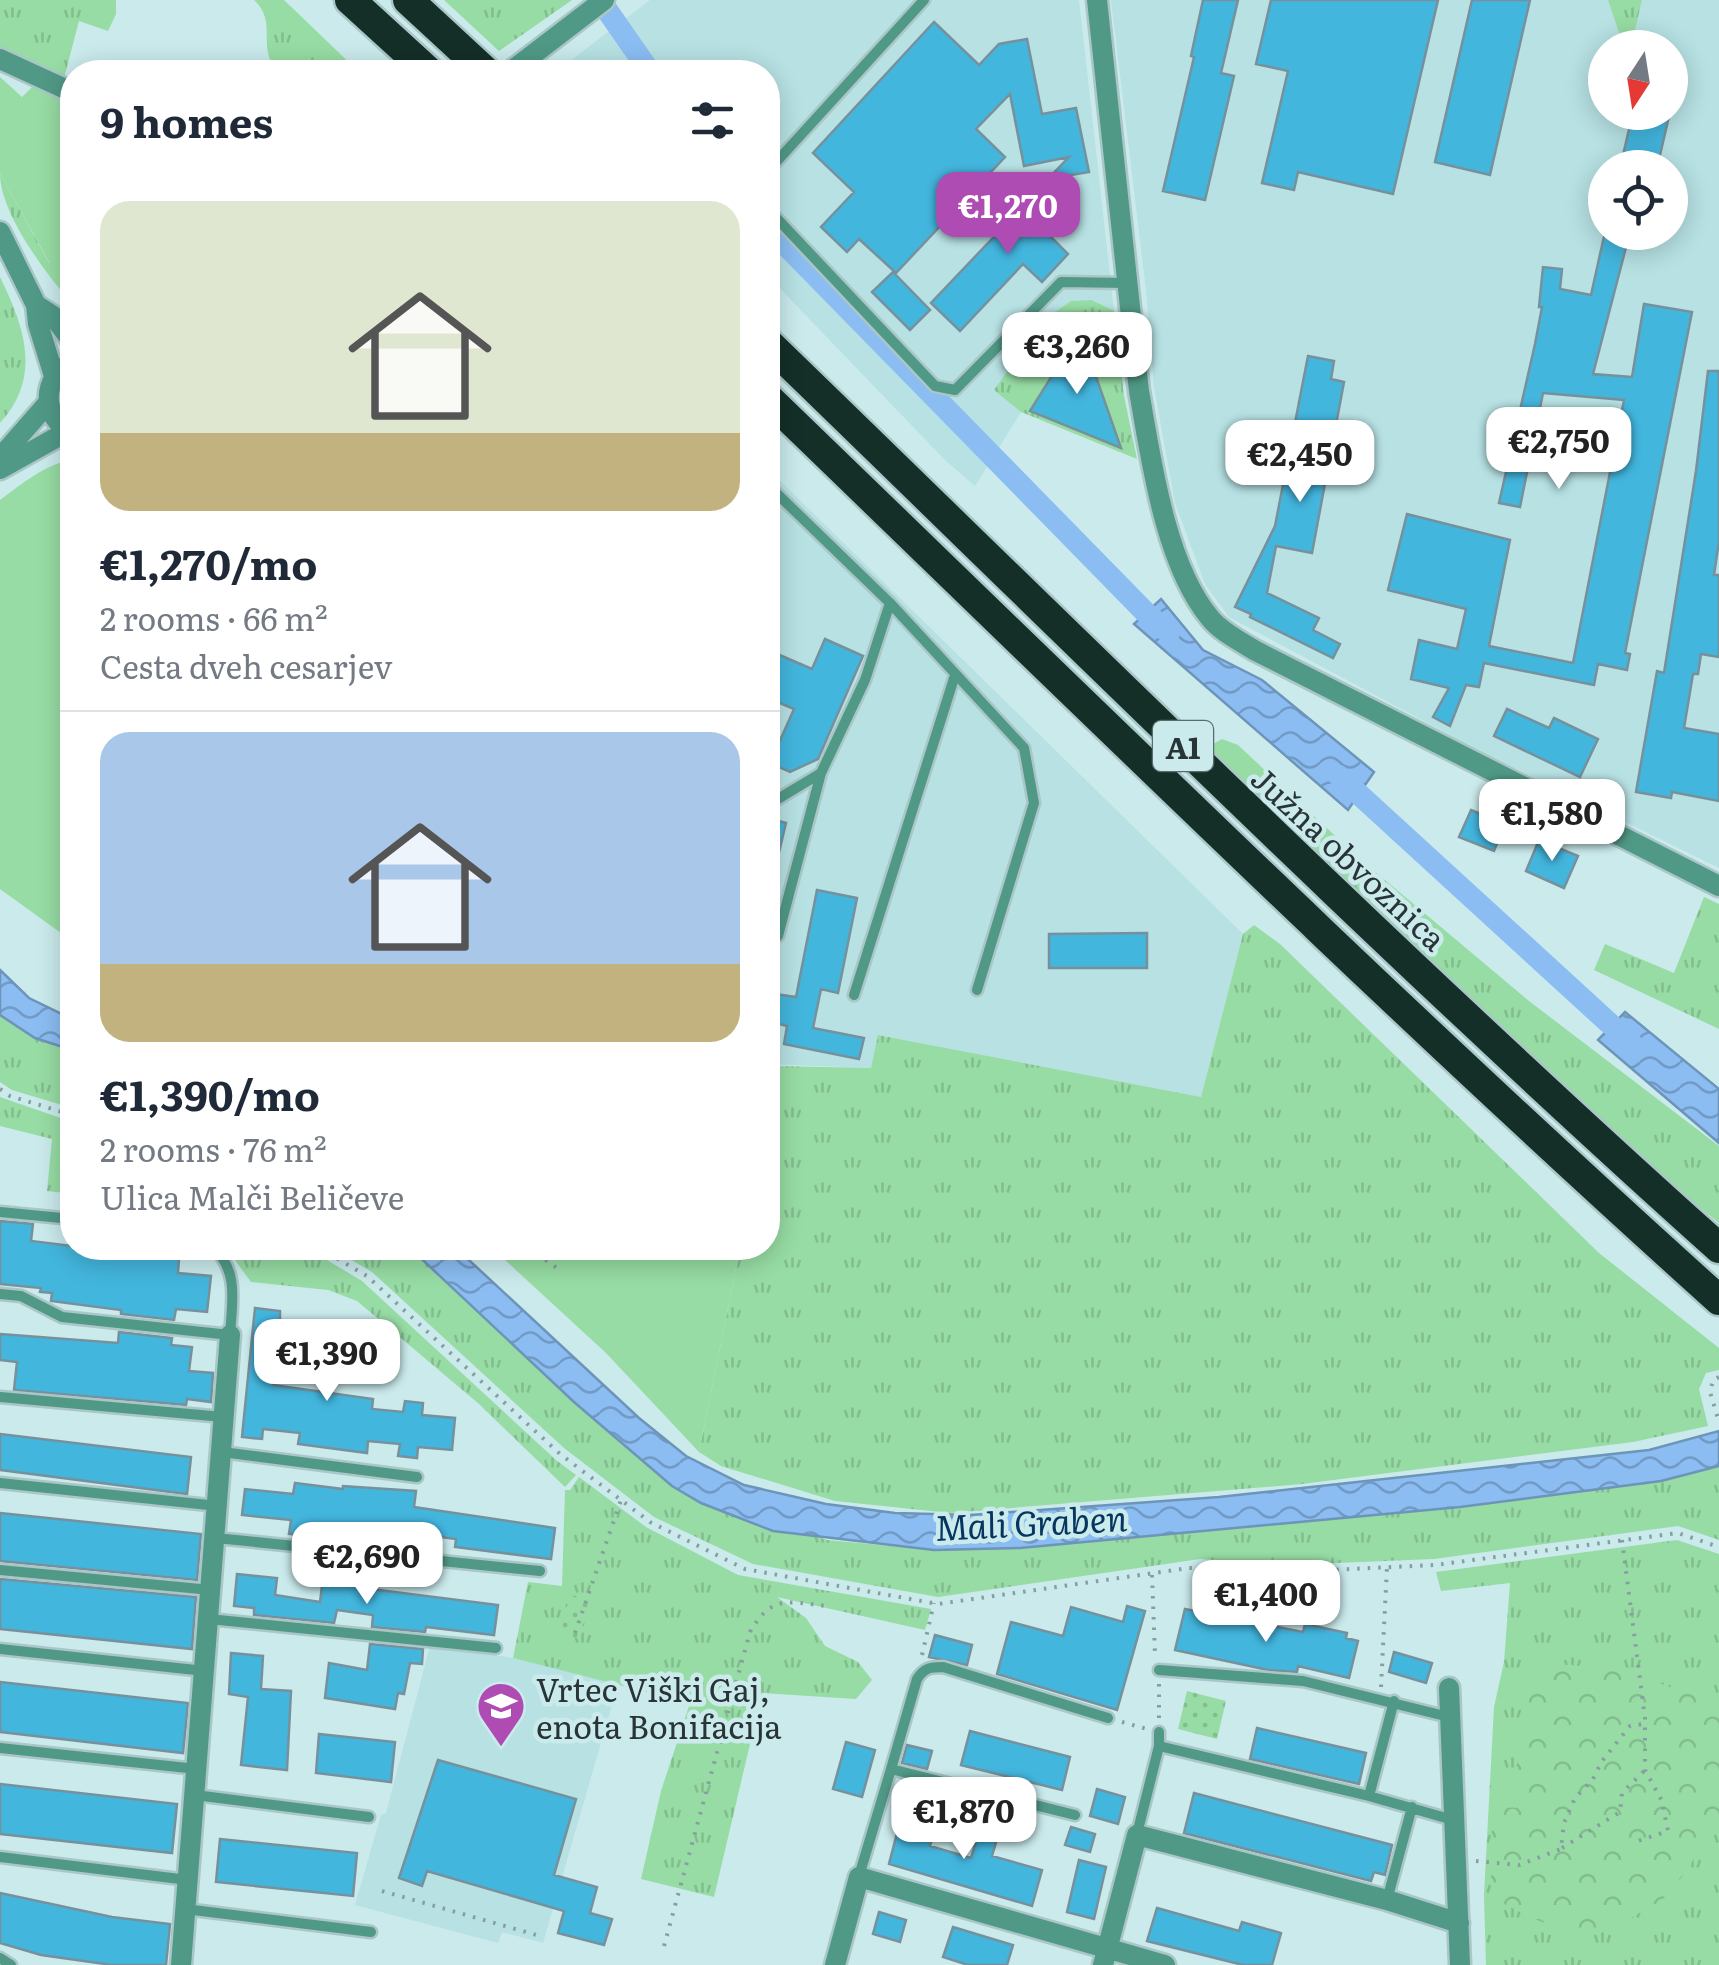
<!DOCTYPE html>
<meta charset="utf-8">
<style>
:root{--surface:#fff;--page:#f2f2f3;--text:#1f2937;--muted:#747a83;--line:#e0e1e3;--accent:#af4cb3}
body{margin:0;font-family:Literata,serif;background:var(--page);color:var(--text);height:100vh;display:flex;flex-direction:column;font-size:38px;white-space:nowrap}
*{box-sizing:border-box;margin:0}
p{font-size:32px;color:var(--muted)}
.icon{flex:none;width:55px;height:55px;fill:none;stroke:currentColor;stroke-width:2;stroke-linecap:round;stroke-linejoin:round}
.map{position:relative;flex:1;overflow:hidden}
.panel{position:absolute;left:60px;top:60px;width:720px;height:1200px;display:flex;flex-direction:column;background:var(--surface);border-radius:40px;box-shadow:0 5px 25px #0003}
.panel>*{flex:none}
.needle{width:65px;rotate:192deg}
.tools{position:absolute;left:1588px;top:30px;display:grid;gap:20px}
.tools a{display:grid;place-items:center;width:100px;height:100px;border-radius:50%;background:var(--surface);box-shadow:0 5px 25px #0003;font-size:50px}
.price{position:absolute;translate:-50% -85px;padding:0 22px;border-radius:20px;background:#fff;color:#222;font-size:32px;line-height:65px;filter:drop-shadow(0 2px 5px #0008)}
.price::after{content:'';position:absolute;left:50%;top:60px;width:30px;height:22px;margin-left:-15px;background:inherit;clip-path:polygon(0 0,100% 0,50% 100%)}
.price.on{background:var(--accent);color:#fff}
ul{padding:0;list-style:none}
li{display:grid;align-content:center;gap:20px;height:530px;padding:0 40px}
li+li{border-top:2px solid var(--line)}
li span{display:grid;place-items:center;height:310px;border-radius:30px;color:#555}
li>.icon{margin-inline-start:auto}
span .icon{width:180px;height:180px;fill:#fffc;stroke-width:1}
li b{font-size:42px}
h2{display:flex;justify-content:space-between;align-items:center;height:120px;padding:0 40px;font-size:42px}
.map>svg:first-child{display:block}
</style>
<div class="map">
<svg width="1719" height="1965" viewBox="0 0 1719 1965">
<defs>
<pattern id="grass-tufts" width="24" height="20" patternUnits="userSpaceOnUse" patternTransform="scale(2.5)"><rect width="24" height="20" fill="#97dca4"/><path d="M3 7l-1-3M5 7V3M7 7l1-3M15 17l-1-3M17 17v-4M19 17l1-3" fill="none" stroke="#82bd8e"/></pattern>
<pattern id="forest-crowns" width="20" height="18" patternUnits="userSpaceOnUse" patternTransform="scale(2.5)"><rect width="20" height="18" fill="#97dca4"/><path d="M2 6a3 3 0 1 1 6 0M12 15a3 3 0 1 1 6 0" fill="none" stroke="#82bd8e"/></pattern>
<pattern id="park-dots" width="8" height="8" patternUnits="userSpaceOnUse" patternTransform="scale(2.5)"><rect width="8" height="8" fill="#97dca4"/><path d="M2 2h.1M6 6h.1" fill="none" stroke="#82bd8e" stroke-width="1.8" stroke-linecap="round"/></pattern>
<pattern id="water-waves" width="16" height="10" patternUnits="userSpaceOnUse" patternTransform="scale(2.5)"><rect width="16" height="10" fill="#8bbdf2"/><path d="M0 5q4-4 8 0t8 0" fill="none" stroke="#729ac5"/></pattern>
</defs>
<rect width="100%" height="100%" fill="#caeaec"/>
<path fill="#b7e1e3" fill-rule="evenodd" d="M 650,0 L 1079,0 L 1114,311 L 1093,300 L 995,389 L 1021,412 L 975,486 L 945,460 L 768,276 L 768,72 L 557,71 Z
M 1111,0 L 1608,0 L 1619,33 L 1631,41 L 1642,0 L 1719,0 L 1719,868 L 1474,748 L 1229,617 L 1205,584 L 1175,503 L 1154,387 L 1146,290 ZM 1605,48 L 1670,48 L 1670,112 L 1605,112 ZM 1605,168 L 1670,168 L 1670,232 L 1605,232 Z
M 768,469 L 1243,934 L 1201,1097 L 879,1035 L 871,1068 L 768,1064 Z
M 430,1646 L 513,1658 L 618,1684 L 543,1943 L 502,1932 L 498,1943 L 355,1905 L 381,1815 L 386,1813 Z"/>
<path fill="url(#grass-tufts)" d="M 0,0 L 116,0 L 116,14 L 108,31 L 79,21 L 63,82 L 0,51 Z
M 254,0 L 284,0 L 359,72 L 278,72 C 255,47 279,23 254,0 Z
M 444,0 L 572,0 L 499,51 Z
M 1608,0 L 1642,0 L 1632,42 L 1619,33 Z
M 0,173 L 49,263 L 72,247 L 72,304 C 46,273 0,214 0,173 Z
M 0,277 C 25,328 42,377 0,423 Z
M 1092,300 L 1114,311 L 1124,396 L 1137,459 L 1021,412 L 994,390 L 1044,320 L 1071,301 Z
M 1222,739 L 1238,745 L 1360,859 L 1529,1001 L 1719,1146 L 1719,1223 L 1610,1134 L 1209,756 L 1213,744 Z
M 1704,897 L 1719,904 L 1719,1029 L 1594,970 L 1605,944 L 1674,973 Z
M 1254,925 L 1280,944 L 1599,1253 L 1719,1348 L 1719,1370 L 1706,1373 L 1699,1389 L 1708,1426 L 1633,1442 L 1302,1484 L 950,1513 L 835,1501 L 721,1466 L 699,1452 L 740,1248 L 768,1248 L 768,1098 L 773,1066 L 871,1068 L 878,1035 L 1201,1097 L 1243,934 Z
M 0,1015 L 35,1038 L 72,1050 L 72,1108 L 12,1090 L 0,1082 Z
M 0,1097 L 72,1122 L 72,1212 L 64,1211 L 65,1193 L 47,1191 L 52,1139 L 0,1126 Z
M 226,1248 L 307,1248 L 362,1281 L 556,1460 L 576,1475 L 565,1487 L 479,1404 L 357,1301 L 328,1290 L 251,1282 Z
M 331,1248 L 410,1248 L 574,1402 L 672,1486 L 827,1540 L 934,1550 L 1020,1548 L 1460,1507 L 1661,1481 L 1719,1466 L 1719,1540 L 1678,1526 L 1434,1559 L 1288,1565 L 1200,1559 L 938,1597 L 753,1564 L 654,1517 L 564,1448 L 372,1272 Z
M 579,1477 L 646,1527 L 738,1575 L 931,1609 L 925,1630 L 777,1597 L 806,1618 L 825,1646 L 858,1662 L 872,1680 L 856,1699 L 762,1693 L 714,1897 L 641,1879 L 661,1791 L 690,1703 L 513,1658 L 528,1582 L 562,1586 L 565,1490 L 570,1490 Z
M 1677,1540 L 1719,1554 L 1719,1965 L 1486,1965 L 1484,1895 L 1494,1707 L 1504,1662 L 1510,1583 L 1441,1591 L 1436,1572 Z"/>
<path fill="url(#forest-crowns)" d="M 1540,1663 L 1614,1668 L 1703,1698 L 1719,1716 L 1719,1827 C 1698,1847 1687,1875 1667,1895 C 1660,1902 1650,1907 1641,1912 C 1587,1948 1543,1925 1491,1897 L 1492,1807 L 1516,1808 L 1522,1781 L 1516,1773 L 1528,1675 Z"/>
<path fill="url(#park-dots)" d="M 569,1594 L 591,1601 L 580,1639 L 558,1632 Z
M 1187,1691 L 1226,1701 L 1217,1739 L 1178,1729 Z"/>
<path fill="#97dca4" d="M 0,77 L 22,97 L 33,86 L 68,103 L 72,99 L 72,247 L 50,264 L 0,173 Z
M 72,460 L 72,941 L 0,889 L 0,500 C 22,484 45,464 72,460 Z
M 492,1248 L 740,1248 L 699,1452 L 606,1353 Z"/>
<path fill="url(#water-waves)" stroke="#6d94b9" stroke-width="2.5" d="M 1161,599 L 1203,650 L 1262,680 L 1374,772 L 1348,810 L 1134,624 Z
M 0,970 L 29,998 L 72,1019 L 72,1050 L 35,1038 L 0,1015 Z
M 1625,1012 L 1719,1089 L 1719,1143 L 1598,1040 Z
M 410,1248 L 456,1248 L 639,1418 L 686,1456 L 744,1485 L 826,1504 L 895,1513 L 970,1515 L 1219,1497 L 1649,1450 L 1719,1431 L 1719,1466 L 1661,1481 L 1460,1507 L 1020,1548 L 934,1550 L 773,1531 L 701,1503 L 672,1486 L 574,1402 Z"/>
<g fill="none" stroke-linecap="round" stroke-linejoin="round">
<path stroke="#8bbdf2" stroke-width="22" d="M 600,0 L 650,72
M 768,227 L 1146,613 L 1169,633
M 1339,776 L 1633,1045"/>
</g>
<path fill="#43b6de" stroke="#77919c" stroke-width="2.5" d="M 1203,0 L 1238,0 L 1221,73 L 1234,76 L 1205,200 L 1163,191 L 1194,57 L 1191,56 Z
M 1271,0 L 1438,0 L 1393,194 L 1298,172 L 1294,190 L 1262,183 L 1288,71 L 1256,64 Z
M 1472,0 L 1530,0 L 1490,175 L 1435,162 Z
M 934,22 L 979,65 L 999,44 L 1027,39 L 1042,114 L 1076,108 L 1089,172 L 1048,179 L 1069,157 L 1024,166 L 1010,94 L 976,129 L 1005,157 L 896,273 L 859,239 L 847,252 L 821,227 L 854,192 L 813,153 Z
M 1633,112 L 1670,112 L 1657,168 L 1620,168 Z
M 1046,182 L 1075,209 L 1050,236 L 1068,254 L 1042,282 L 1023,264 L 960,331 L 931,303 Z
M 1605,232 L 1630,232 L 1593,374 L 1632,377 L 1644,304 L 1692,312 L 1625,653 L 1630,654 L 1627,670 L 1598,664 L 1594,685 L 1484,663 L 1479,687 L 1466,685 L 1450,726 L 1433,717 L 1449,688 L 1411,679 L 1419,640 L 1457,649 L 1466,609 L 1388,590 L 1407,514 L 1510,540 L 1489,646 L 1573,663 L 1624,400 L 1543,393 L 1520,507 L 1499,503 L 1535,344 L 1542,307 L 1539,307 L 1543,267 L 1562,269 L 1560,289 L 1591,295 Z
M 893,272 L 930,310 L 910,330 L 872,292 Z
M 1080,331 L 1121,448 L 1030,411 Z
M 1308,356 L 1334,361 L 1331,379 L 1344,382 L 1312,553 L 1276,546 L 1267,593 L 1319,618 L 1313,630 L 1340,644 L 1333,658 L 1250,617 L 1251,614 L 1235,607 L 1275,526 Z
M 1708,371 L 1719,371 L 1719,541 L 1714,575 L 1719,575 L 1719,657 L 1701,654 L 1698,674 L 1693,674 L 1684,728 L 1719,734 L 1719,801 L 1672,792 L 1671,798 L 1636,792 L 1657,671 L 1664,673 L 1696,471 Z
M 825,639 L 863,656 L 818,759 L 790,772 L 770,763 L 794,709 L 768,698 L 768,650 L 812,669 Z
M 1507,709 L 1549,728 L 1554,718 L 1598,739 L 1580,777 L 1494,736 Z
M 1471,810 L 1505,824 L 1494,851 L 1459,837 Z
M 768,818 L 786,823 L 774,873 L 768,872 Z
M 1539,840 L 1578,856 L 1564,888 L 1526,871 Z
M 817,890 L 857,898 L 838,993 L 821,989 L 813,1028 L 864,1038 L 859,1059 L 784,1044 L 787,1026 L 768,1021 L 768,993 L 796,997 Z
M 1147,933 L 1147,968 L 1049,968 L 1049,934 Z
M 0,1221 L 33,1224 L 31,1241 L 179,1259 L 178,1273 L 211,1276 L 207,1312 L 176,1309 L 174,1320 L 121,1314 L 121,1310 L 51,1301 L 52,1293 L 40,1292 L 41,1288 L 0,1284 Z
M 255,1308 L 280,1311 L 280,1320 L 305,1322 L 302,1353 L 277,1350 L 273,1385 L 373,1399 L 372,1409 L 403,1412 L 405,1401 L 423,1403 L 422,1415 L 455,1418 L 452,1450 L 418,1447 L 417,1458 L 398,1456 L 400,1444 L 368,1441 L 367,1453 L 298,1444 L 300,1433 L 263,1429 L 262,1439 L 242,1437 Z
M 119,1332 L 172,1338 L 171,1345 L 192,1347 L 189,1371 L 213,1373 L 211,1402 L 187,1399 L 186,1405 L 14,1390 L 17,1362 L 0,1360 L 0,1334 L 118,1343 Z
M 0,1434 L 191,1457 L 187,1494 L 0,1470 Z
M 295,1483 L 343,1489 L 343,1486 L 416,1491 L 414,1507 L 555,1528 L 551,1559 L 455,1547 L 456,1539 L 410,1533 L 409,1545 L 289,1534 L 291,1520 L 242,1515 L 245,1489 L 293,1494 Z
M 0,1513 L 201,1534 L 197,1580 L 0,1561 Z
M 237,1574 L 277,1578 L 275,1595 L 320,1602 L 323,1578 L 364,1584 L 363,1588 L 498,1605 L 494,1635 L 426,1627 L 425,1632 L 372,1627 L 373,1615 L 337,1610 L 334,1623 L 254,1615 L 254,1608 L 234,1606 Z
M 0,1579 L 196,1597 L 192,1649 L 0,1629 Z
M 1127,1606 L 1145,1611 L 1117,1710 L 997,1674 L 1011,1622 L 1063,1636 L 1071,1607 L 1123,1622 Z
M 1185,1609 L 1303,1632 L 1305,1624 L 1347,1633 L 1346,1638 L 1358,1641 L 1349,1678 L 1298,1666 L 1297,1672 L 1268,1670 L 1175,1650 Z
M 935,1635 L 972,1645 L 967,1665 L 929,1657 Z
M 370,1644 L 423,1649 L 422,1664 L 410,1663 L 404,1694 L 398,1693 L 395,1709 L 325,1698 L 329,1663 L 367,1670 Z
M 1394,1652 L 1432,1663 L 1426,1683 L 1389,1672 Z
M 231,1653 L 263,1656 L 261,1689 L 291,1691 L 287,1770 L 241,1765 L 248,1697 L 229,1694 Z
M 0,1682 L 188,1703 L 183,1753 L 0,1732 Z
M 1257,1728 L 1366,1753 L 1359,1784 L 1250,1759 Z
M 970,1731 L 1070,1757 L 1062,1790 L 961,1765 Z
M 319,1734 L 395,1742 L 391,1782 L 316,1773 Z
M 846,1742 L 875,1750 L 862,1797 L 833,1789 Z
M 907,1745 L 932,1751 L 927,1769 L 902,1763 Z
M 438,1760 L 576,1799 L 554,1875 L 597,1887 L 590,1913 L 612,1919 L 604,1945 L 558,1933 L 564,1911 L 427,1871 L 422,1886 L 399,1878 Z
M 0,1784 L 177,1804 L 172,1853 L 0,1834 Z
M 1097,1789 L 1125,1797 L 1118,1824 L 1090,1816 Z
M 1194,1793 L 1392,1845 L 1385,1875 L 1374,1872 L 1371,1881 L 1184,1833 Z
M 902,1814 L 936,1824 L 930,1846 L 971,1858 L 981,1824 L 1000,1829 L 992,1856 L 1042,1870 L 1032,1906 L 889,1864 Z
M 1071,1827 L 1095,1834 L 1090,1852 L 1065,1845 Z
M 220,1839 L 357,1853 L 353,1896 L 216,1882 Z
M 1079,1860 L 1106,1867 L 1094,1919 L 1067,1912 Z
M 0,1893 L 112,1917 L 170,1924 L 166,1965 L 112,1965 L 41,1955 L 0,1943 Z
M 1157,1908 L 1239,1931 L 1242,1922 L 1281,1933 L 1272,1965 L 1243,1965 L 1147,1941 Z
M 879,1912 L 906,1920 L 900,1942 L 873,1934 Z
M 953,1927 L 1013,1945 L 1007,1965 L 968,1965 L 943,1957 Z"/>
<g fill="none" stroke-linecap="round" stroke-linejoin="round">
<g stroke="#aac6c7" stroke-width="15">
<path id="service" d="M 768,171 L 924,0
M 768,209 L 935,386 L 955,390 L 1061,282 L 1127,283
M 768,485 L 890,603 L 1024,748 L 1034,803 L 977,990
M 768,805 L 821,773
M 768,943 L 778,936 L 821,773 L 865,680 L 890,603
M 854,995 L 955,675
M 0,1212 L 72,1219
M 0,1294 L 21,1296 L 62,1317 L 230,1335 C 232,1302 239,1272 214,1248
M 0,1397 L 223,1417
M 222,1452 L 417,1477
M 0,1483 L 218,1506
M 216,1538 L 540,1571
M 0,1570 L 211,1590
M 209,1619 L 496,1648
M 0,1649 L 205,1671
M 1159,1670 L 1303,1681 L 1449,1717
M 1159,1746 L 1369,1796 L 1453,1820
M 0,1748 L 197,1769
M 891,1769 L 917,1679 C 924,1668 930,1667 943,1667 L 1108,1718
M 195,1795 L 369,1817
M 1369,1796 L 1394,1701
M 1137,1834 L 1159,1746 L 1159,1732
M 0,1857 L 188,1880
M 859,1876 L 891,1769 L 1075,1815
M 1387,1900 L 1412,1807
M 185,1909 L 371,1932
M 0,1958 L 11,1965"/>
</g>
<g stroke="#aac6c7" stroke-width="25">
<path id="minor" d="M 0,59 L 72,92
M 1449,1688 L 1460,1965
M 181,1965 L 230,1335
M 835,1965 L 859,1877 L 1165,1965
M 1103,1965 L 1137,1835 L 1387,1900 L 1459,1923"/>
</g>
<g stroke="#aac6c7" stroke-width="25">
<path id="tertiary" d="M 1097,0 L 1139,391 C 1151,459 1165,564 1210,618 C 1221,632 1240,641 1254,650 L 1719,886
M 510,72 L 604,0
M 0,232 L 36,305 L 38,324 L 54,376
M 36,305 L 53,316 L 72,341
M 72,362 C 41,378 41,417 72,432
M 0,458 L 48,403
M 0,469 L 68,431"/>
</g>
<g stroke="#aac6c7" stroke-width="35">
<path id="motorway" d="M 350,0 L 429,72
M 408,0 L 486,72
M 768,343 C 1082,647 1393,956 1719,1248
M 768,398 C 1082,701 1394,1008 1719,1300"/>
</g>
<path stroke="#879ea0" stroke-width="4" stroke-dasharray="2.5 8" stroke-linecap="butt" d="M 0,1089 L 10,1096 L 72,1115
M 319,1248 L 367,1276 L 560,1454 L 621,1500 L 650,1522 L 745,1569 L 938,1604 L 1189,1568 L 1287,1572 L 1435,1565 L 1678,1533 L 1719,1547
M 528,1248 L 557,1268
M 1719,1377 L 1713,1380 L 1710,1392 L 1719,1422
M 1622,1540 L 1645,1718 L 1645,1770 L 1662,1801 L 1668,1831 L 1638,1841
M 1152,1575 L 1155,1655
M 575,1633 L 621,1500
M 922,1655 L 934,1603
M 1159,1684 L 1159,1720
M 1381,1687 L 1387,1567
M 1122,1722 L 1147,1729
M 1562,1848 L 1620,1812 L 1622,1793 L 1645,1770
M 1476,1861 L 1519,1865 L 1561,1849 L 1564,1823 L 1575,1798 L 1593,1779 L 1602,1761 L 1630,1726 L 1643,1724
M 382,1891 L 540,1936
M 664,1946 L 750,1632 C 772,1594 788,1602 827,1606"/>
<use href="#service" stroke="#509986" stroke-width="10"/>
<use href="#minor" stroke="#509986" stroke-width="20"/>
<use href="#tertiary" stroke="#509986" stroke-width="20"/>
<use href="#motorway" stroke="#142f28" stroke-width="30"/>
</g>
<defs>
<g id="school-pin" transform="scale(2.5)"><path d="M0 17L-7.5 6A9.5 9.5 0 1 1 7.5 6Z" fill="#af4cb3" stroke="#caeaec"/><path d="M0-5L7-2L0 1L-7-2ZM-4 1L0 2.5L4 1V4Q0 6-4 4Z" fill="#fff"/></g>
</defs>
<g fill-rule="evenodd">
<use href="#school-pin" x="501" y="1706"/>
</g>
<g text-anchor="middle" dominant-baseline="central" stroke-width="9" stroke-linejoin="round" paint-order="stroke">
<rect fill="#caeaec" stroke="#596b6c" stroke-width="2.5" x="1153" y="721" width="60" height="50" rx="8"/>
<g font-size="30" font-weight="bold" fill="#283435">
<text x="1183" y="746">A1</text>
</g>
<g font-size="32" fill="#283435" stroke="#caeaec">
<text transform="translate(1350 857) rotate(43)">Južna obvoznica</text>
</g>
<g font-size="32" fill="#283435" stroke="#caeaec" text-anchor="start">
<text x="536" y="1688">Vrtec Viški Gaj,<tspan x="536" dy="37">enota Bonifacija</tspan></text>
</g>
<g font-size="35" font-style="italic" fill="#06365f" stroke="#caeaec">
<text transform="translate(1031 1521) rotate(-3)">Mali Graben</text>
</g>
</g>
</svg>
<div class="tools">
<a><svg class="needle" viewBox="-14 -14 28 28"><path d="M0-13l5 13h-10z" fill="#e53935"/><path d="M0 13l5-13h-10z" fill="#747a83"/></svg></a>
<a><svg class="icon" aria-label="locate" viewBox="0 0 24 24"><circle cx="12" cy="12" r="6"/><path d="M12 2v4M12 18v4M2 12h4M18 12h4"/></svg></a>
</div>
<b class="price on" style="left:1008px;top:257px">€1,270</b>
<b class="price" style="left:1077px;top:397px">€3,260</b>
<b class="price" style="left:1559px;top:492px">€2,750</b>
<b class="price" style="left:1300px;top:505px">€2,450</b>
<b class="price" style="left:1552px;top:864px">€1,580</b>
<b class="price" style="left:327px;top:1404px">€1,390</b>
<b class="price" style="left:367px;top:1607px">€2,690</b>
<b class="price" style="left:1266px;top:1645px">€1,400</b>
<b class="price" style="left:964px;top:1862px">€1,870</b>
<section class="panel">
<h2>9 homes<svg class="icon" aria-label="filters" viewBox="0 0 24 24"><path d="M4 7h16M4 17h16"/><circle cx="9" cy="7" r="2"/><circle cx="15" cy="17" r="2"/></svg></h2>
<ul>
<li><span style="background:linear-gradient(#dfe7d0 75%,#c2b280 0)"><svg class="icon" aria-label="home" viewBox="0 0 24 24"><path d="M3 11l9-7 9 7M6 9v11h12V9"/></svg></span><div><b>€1,270/mo</b><p>2 rooms · 66 m²</p><p>Cesta dveh cesarjev</p></div></li>
<li><span style="background:linear-gradient(#a9c7e8 75%,#c2b280 0)"><svg class="icon" aria-label="home" viewBox="0 0 24 24"><path d="M3 11l9-7 9 7M6 9v11h12V9"/></svg></span><div><b>€1,390/mo</b><p>2 rooms · 76 m²</p><p>Ulica Malči Beličeve</p></div></li>
</ul>
</section>
</div>
